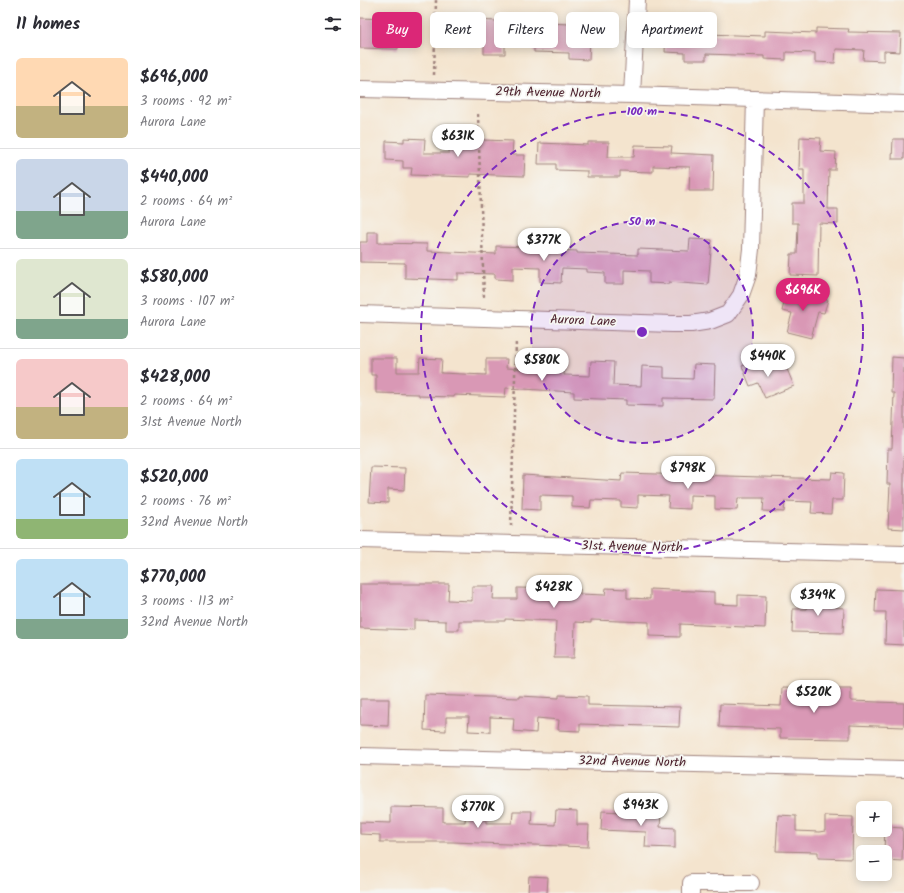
<!DOCTYPE html>
<meta charset="utf-8">
<style>
:root{--surface:#fff;--page:#f2f2f3;--text:#2b2b33;--muted:#7c7c81;--line:#e1e1e2;--accent:#db2777}
body{margin:0;font-family:Kalam,sans-serif;background:var(--page);color:var(--text);height:100vh;display:flex;flex-direction:column;font-size:15px;white-space:nowrap}
*{box-sizing:border-box;margin:0}
p{font-size:13px;color:var(--muted)}
.icon{flex:none;width:22px;height:22px;fill:none;stroke:currentColor;stroke-width:2;stroke-linecap:round;stroke-linejoin:round}
.map{position:relative;flex:1;overflow:hidden}
.sheet{display:flex;flex-direction:column;background:var(--surface);width:360px}
.sheet>*{flex:none}
.guide{position:absolute;left:12px;top:12px;width:380px;height:36px;display:flex;gap:8px}
.controls{position:absolute;left:496px;top:801px;display:grid;gap:8px}
.controls a{display:grid;place-items:center;width:36px;height:36px;border-radius:6px;background:var(--surface);box-shadow:0 2px 10px #0003;font-size:20px}
.price{position:absolute;translate:-50% -34px;padding:0 9px;border-radius:14px;background:#fff;color:#222;font-size:13px;line-height:26px;filter:drop-shadow(0 1px 2px #0008)}
.price::after{content:'';position:absolute;left:50%;top:24px;width:12px;height:9px;margin-left:-6px;background:inherit;clip-path:polygon(0 0,100% 0,50% 100%)}
.price.on{background:var(--accent);color:#fff}
ul{padding:0;list-style:none}
li{display:flex;align-items:center;gap:12px;height:100px;padding:0 16px}
li+li{border-top:1px solid var(--line)}
li span{display:grid;place-items:center;flex:none;width:112px;height:80px;border-radius:6px;color:#555}
li>.icon{margin-inline-start:auto}
span .icon{width:48px;height:48px;fill:#fffc;stroke-width:1}
li b{font-size:17px}
h2{display:flex;justify-content:space-between;align-items:center;height:48px;padding:0 16px;font-size:17px}
.pill{padding:0 14px;border-radius:6px;background:var(--surface);box-shadow:0 2px 10px #0003;font-size:14px;line-height:36px}
.pill.on{background:var(--accent);color:#fff}
main{display:flex;flex:1;min-height:0}
.map>svg:first-child{display:block}
</style>
<main>
<section class="sheet">
<h2>11 homes<svg class="icon" aria-label="filters" viewBox="0 0 24 24"><path d="M4 7h16M4 17h16"/><circle cx="9" cy="7" r="2"/><circle cx="15" cy="17" r="2"/></svg></h2>
<ul>
<li><span style="background:linear-gradient(#ffd9b3 60%,#c2b280 0)"><svg class="icon" aria-label="home" viewBox="0 0 24 24"><path d="M3 11l9-7 9 7M6 9v11h12V9"/></svg></span><div><b>$696,000</b><p>3 rooms · 92 m²</p><p>Aurora Lane</p></div></li>
<li><span style="background:linear-gradient(#c9d6e8 65%,#7fa58c 0)"><svg class="icon" aria-label="home" viewBox="0 0 24 24"><path d="M3 11l9-7 9 7M6 9v11h12V9"/></svg></span><div><b>$440,000</b><p>2 rooms · 64 m²</p><p>Aurora Lane</p></div></li>
<li><span style="background:linear-gradient(#dfe7d0 75%,#7fa58c 0)"><svg class="icon" aria-label="home" viewBox="0 0 24 24"><path d="M3 11l9-7 9 7M6 9v11h12V9"/></svg></span><div><b>$580,000</b><p>3 rooms · 107 m²</p><p>Aurora Lane</p></div></li>
<li><span style="background:linear-gradient(#f6c9c9 60%,#c2b280 0)"><svg class="icon" aria-label="home" viewBox="0 0 24 24"><path d="M3 11l9-7 9 7M6 9v11h12V9"/></svg></span><div><b>$428,000</b><p>2 rooms · 64 m²</p><p>31st Avenue North</p></div></li>
<li><span style="background:linear-gradient(#bfe0f5 75%,#8fb573 0)"><svg class="icon" aria-label="home" viewBox="0 0 24 24"><path d="M3 11l9-7 9 7M6 9v11h12V9"/></svg></span><div><b>$520,000</b><p>2 rooms · 76 m²</p><p>32nd Avenue North</p></div></li>
<li><span style="background:linear-gradient(#bfe0f5 75%,#7fa58c 0)"><svg class="icon" aria-label="home" viewBox="0 0 24 24"><path d="M3 11l9-7 9 7M6 9v11h12V9"/></svg></span><div><b>$770,000</b><p>3 rooms · 113 m²</p><p>32nd Avenue North</p></div></li>
</ul>
</section>
<div class="map">
<svg width="544" height="893" viewBox="0 0 544 893">
<rect width="100%" height="100%" fill="#f6f6f2"/>
<filter id="ink" filterUnits="userSpaceOnUse"><feTurbulence type="fractalNoise" baseFrequency=".025" numOctaves="2"/><feDisplacementMap in="SourceGraphic" scale="8" xChannelSelector="R" yChannelSelector="G"/><feConvolveMatrix kernelMatrix="1 2 1 2 8 2 1 2 1" color-interpolation-filters="sRGB"/></filter>
<filter id="wash" filterUnits="userSpaceOnUse"><feTurbulence type="fractalNoise" baseFrequency=".012" numOctaves="4" result="noise"/><feDisplacementMap in="SourceGraphic" scale="16" xChannelSelector="R" yChannelSelector="G"/><feGaussianBlur stdDeviation="0.9" result="paint"/><feColorMatrix in="noise" values="0 0 0 0 0 0 0 0 0 0 0 0 0 0 0 0 0 1.4 0 .05"/><feComposite in="paint" operator="in"/></filter>
<g filter="url(#wash)">
<rect width="100%" height="100%" fill="#f4e4ce"/>
<g id="blocks">
<path fill="#d998b5" d="M 210,13 L 231,13 L 229,60 L 209,59 L 209,53 L 174,52 L 174,44 L 145,43 L 145,54 L 124,54 L 124,40 L 113,40 L 113,20 L 210,24 Z
M 0,18 L 57,20 L 56,44 L 38,43 L 38,49 L 0,48 Z
M 456,28 L 489,29 L 488,32 L 541,33 L 540,52 L 524,51 L 524,61 L 503,60 L 504,50 L 476,49 L 475,63 L 455,62 L 455,53 L 426,52 L 426,60 L 404,59 L 404,56 L 346,54 L 346,60 L 325,60 L 325,53 L 305,52 L 306,30 L 347,31 L 347,34 L 405,36 L 405,31 L 456,33 Z
M 440,137 L 461,138 L 460,151 L 476,152 L 475,170 L 469,170 L 468,209 L 478,209 L 478,224 L 459,223 L 458,276 L 430,275 L 431,254 L 437,254 L 438,223 L 432,223 L 432,203 L 444,203 L 444,169 L 439,169 Z
M 44,138 L 65,139 L 64,153 L 89,153 L 90,139 L 153,141 L 152,155 L 165,155 L 164,176 L 110,174 L 110,177 L 51,175 L 52,168 L 43,168 L 43,161 L 26,160 L 26,141 L 44,142 Z
M 533,139 L 544,139 L 544,159 L 532,159 Z
M 228,142 L 249,142 L 248,157 L 274,157 L 275,145 L 312,146 L 311,153 L 354,155 L 353,191 L 329,191 L 330,167 L 293,166 L 293,172 L 260,171 L 260,177 L 227,177 L 227,171 L 196,170 L 196,164 L 178,164 L 179,143 L 228,145 Z
M 7,232 L 18,232 L 18,243 L 67,244 L 67,251 L 136,254 L 136,246 L 167,247 L 167,249 L 217,251 L 217,253 L 278,255 L 278,249 L 329,251 L 330,239 L 352,240 L 348,285 L 309,282 L 309,284 L 289,283 L 289,271 L 264,270 L 264,284 L 245,284 L 245,273 L 227,272 L 227,269 L 202,268 L 201,283 L 180,282 L 180,268 L 153,267 L 153,280 L 135,279 L 135,274 L 98,273 L 98,280 L 45,278 L 45,263 L 0,262 L 0,242 L 7,242 Z
M 427,290 L 468,300 L 464,313 L 458,312 L 451,338 L 427,332 L 432,313 L 422,311 Z
M 532,357 L 544,358 L 544,529 L 528,528 L 530,484 L 527,484 L 528,449 L 532,449 L 534,393 L 531,393 Z
M 11,358 L 37,358 L 37,372 L 59,372 L 60,358 L 82,359 L 81,373 L 126,375 L 126,359 L 147,359 L 146,368 L 180,370 L 181,361 L 205,362 L 204,375 L 230,376 L 231,361 L 254,362 L 253,385 L 281,386 L 282,366 L 304,367 L 304,378 L 333,379 L 334,364 L 355,365 L 354,399 L 303,398 L 303,406 L 266,405 L 266,400 L 214,398 L 214,392 L 146,388 L 145,397 L 94,395 L 94,397 L 59,396 L 59,394 L 16,393 L 16,375 L 11,375 Z
M 399,359 L 404,370 L 424,362 L 434,386 L 405,398 L 398,383 L 390,386 L 382,366 Z
M 11,467 L 45,468 L 44,490 L 28,489 L 28,503 L 9,502 Z
M 472,472 L 484,473 L 483,500 L 472,500 L 471,514 L 451,513 L 452,502 L 425,501 L 424,512 L 403,511 L 404,498 L 378,498 L 377,510 L 355,509 L 355,496 L 330,495 L 330,509 L 308,508 L 309,496 L 278,495 L 278,508 L 261,507 L 261,501 L 231,500 L 230,508 L 212,507 L 212,496 L 180,495 L 180,510 L 162,509 L 163,475 L 261,481 L 262,473 L 471,479 Z
M 0,584 L 89,584 L 88,600 L 112,601 L 112,586 L 134,586 L 133,599 L 157,599 L 157,588 L 204,589 L 204,588 L 220,589 L 220,594 L 245,595 L 246,588 L 267,589 L 267,598 L 290,599 L 290,589 L 354,592 L 354,604 L 378,605 L 378,595 L 406,596 L 405,628 L 320,624 L 320,637 L 289,636 L 289,622 L 231,620 L 231,623 L 215,622 L 214,658 L 194,658 L 196,621 L 145,619 L 145,621 L 99,621 L 99,630 L 86,630 L 86,621 L 54,620 L 54,630 L 0,628 Z
M 516,589 L 544,590 L 544,645 L 525,644 L 526,612 L 515,612 Z
M 447,595 L 469,595 L 468,607 L 484,608 L 483,633 L 432,632 L 433,609 L 447,609 Z
M 422,688 L 464,689 L 464,688 L 491,688 L 491,701 L 544,703 L 544,727 L 490,725 L 490,739 L 420,738 L 420,729 L 359,727 L 360,704 L 421,706 Z
M 65,695 L 159,698 L 159,696 L 199,698 L 199,695 L 228,696 L 228,705 L 320,707 L 319,727 L 220,724 L 220,731 L 198,730 L 199,720 L 177,718 L 176,733 L 153,731 L 154,718 L 130,717 L 130,732 L 108,731 L 109,717 L 86,717 L 86,731 L 64,730 Z
M 0,699 L 29,699 L 28,726 L 0,725 Z
M 31,807 L 83,808 L 83,822 L 105,822 L 106,809 L 126,809 L 126,823 L 152,823 L 153,811 L 172,811 L 171,824 L 195,825 L 196,810 L 217,811 L 217,825 L 229,825 L 228,847 L 93,842 L 20,842 L 20,835 L 0,834 L 0,822 L 31,823 Z
M 242,811 L 301,814 L 300,827 L 315,828 L 315,848 L 285,847 L 286,832 L 241,830 Z
M 418,815 L 436,816 L 436,831 L 459,832 L 465,831 L 465,816 L 493,817 L 492,859 L 458,858 L 458,852 L 416,851 Z
M 525,827 L 543,828 L 542,861 L 525,860 L 525,852 L 524,852 Z
M 169,876 L 188,877 L 187,893 L 168,893 Z"/>
</g>
</g>
<g filter="url(#ink)">
<use href="#blocks" fill-opacity="0" stroke="#9f827c" stroke-width="1"/>
<g fill="none" stroke-linecap="round" stroke-linejoin="round">
<g stroke="#9f827c" stroke-width="18">
<path id="minor" d="M 0,89 L 272,95 L 544,104
M 272,95 L 277,0
M 0,314 L 312,324 L 331,324 L 350,321 L 368,314 L 381,295 L 388,275 L 391,249 L 395,99
M 0,540 L 544,554
M 0,756 L 544,769
M 331,893 L 331,883 L 391,883"/>
</g>
<path stroke="#9f827c" stroke-width="2.5" stroke-dasharray="3 3" stroke-linecap="butt" d="M 74,75 L 76,0
M 118,114 L 124,299
M 151,526 L 156,340"/>
<use href="#minor" stroke="#fff" stroke-width="16"/>
</g>
</g>
<circle cx="282" cy="332" r="111" fill="#7b2cbf" fill-opacity=".12"/>
<g fill="none" stroke="#7b2cbf" stroke-width="2" stroke-dasharray="7 5">
<circle cx="282" cy="332" r="111"/>
<circle cx="282" cy="332" r="221"/>
</g>
<g text-anchor="middle" dominant-baseline="central" stroke-width="3.5" stroke-linejoin="round" paint-order="stroke">
<g font-size="13" fill="#4a1f2b" stroke="#f6f6f2">
<text transform="translate(188 93) rotate(1)">29th Avenue North</text>
<text transform="translate(223 321) rotate(2)">Aurora Lane</text>
<text transform="translate(272 547) rotate(1)">31st Avenue North</text>
<text transform="translate(272 762) rotate(1)">32nd Avenue North</text>
</g>
</g>
<circle cx="282" cy="332" r="6" fill="#7b2cbf" stroke="#f6f6f2" stroke-width="2"/>
<g font-size="12" text-anchor="middle" font-weight="bold" fill="#7b2cbf" stroke="#f6f6f2" stroke-width="3.5" stroke-linejoin="round" paint-order="stroke">
<text x="282" y="115">100 m</text>
<text x="282" y="225">50 m</text>
</g>
</svg>
<div class="controls">
<a>+</a>
<a>−</a>
</div>
<b class="price" style="left:98px;top:158px">$631K</b>
<b class="price" style="left:184px;top:262px">$377K</b>
<b class="price on" style="left:443px;top:312px">$696K</b>
<b class="price" style="left:408px;top:378px">$440K</b>
<b class="price" style="left:182px;top:382px">$580K</b>
<b class="price" style="left:328px;top:490px">$798K</b>
<b class="price" style="left:194px;top:609px">$428K</b>
<b class="price" style="left:458px;top:617px">$349K</b>
<b class="price" style="left:454px;top:714px">$520K</b>
<b class="price" style="left:281px;top:827px">$943K</b>
<b class="price" style="left:118px;top:829px">$770K</b>
<div class="guide">
<a class="pill on">Buy</a>
<a class="pill">Rent</a>
<a class="pill">Filters</a>
<a class="pill">New</a>
<a class="pill">Apartment</a>
</div>
</div>
</main>
